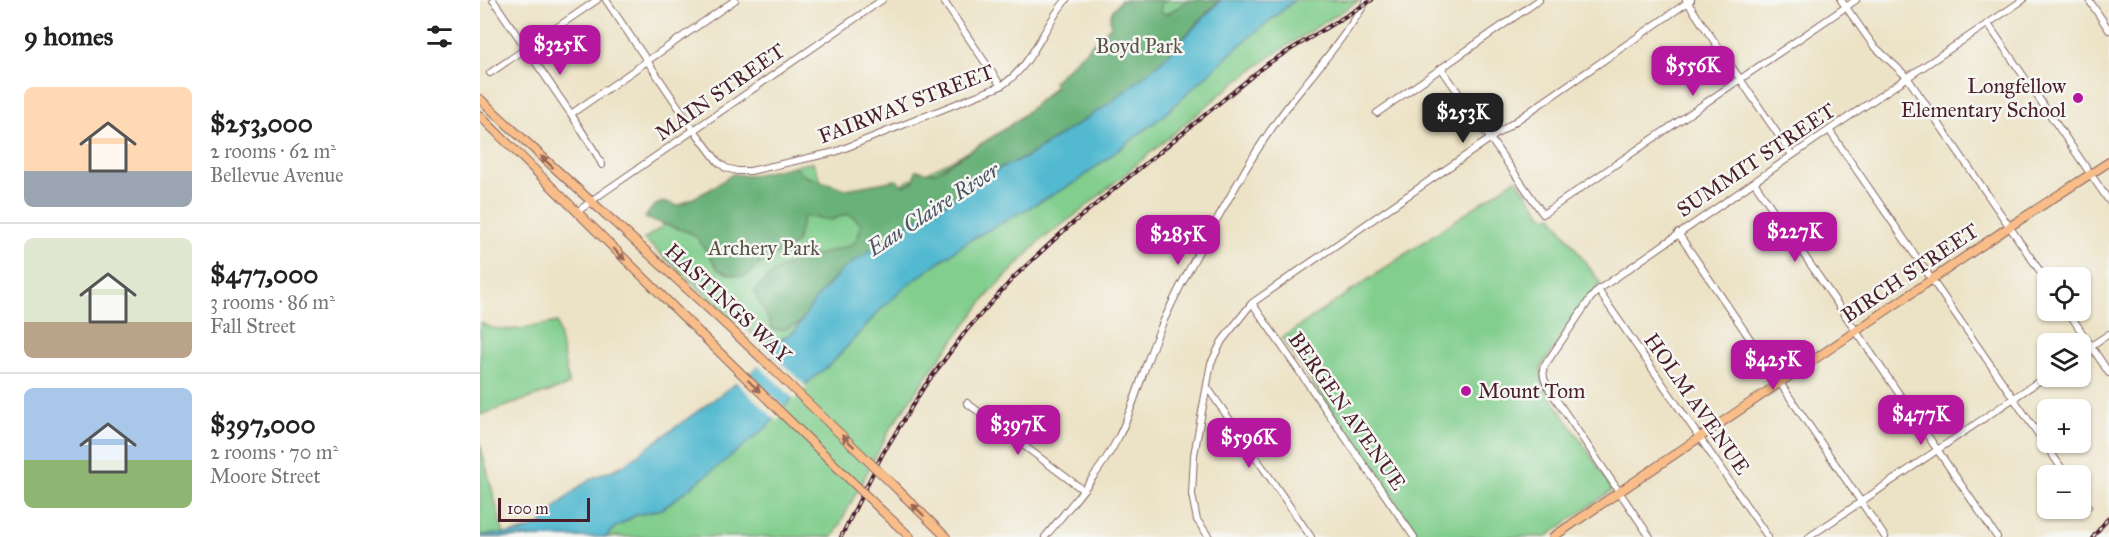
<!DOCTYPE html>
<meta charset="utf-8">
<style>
:root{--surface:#fff;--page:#f2f2f2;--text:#222;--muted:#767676;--line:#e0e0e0;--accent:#b5179e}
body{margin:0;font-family:"IM FELL Great Primer",serif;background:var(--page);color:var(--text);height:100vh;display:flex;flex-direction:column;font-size:22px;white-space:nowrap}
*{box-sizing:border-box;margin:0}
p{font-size:20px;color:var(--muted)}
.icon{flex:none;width:33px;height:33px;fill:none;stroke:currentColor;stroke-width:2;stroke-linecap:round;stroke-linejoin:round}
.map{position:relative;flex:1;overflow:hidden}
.panel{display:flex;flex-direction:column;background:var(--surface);width:480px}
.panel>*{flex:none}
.controls{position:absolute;left:1557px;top:267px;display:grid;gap:12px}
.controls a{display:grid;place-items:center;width:54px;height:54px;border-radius:9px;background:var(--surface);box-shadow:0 2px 4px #0004;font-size:30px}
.scale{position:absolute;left:18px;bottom:15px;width:92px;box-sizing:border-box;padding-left:6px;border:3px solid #4a1f2b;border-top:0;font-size:16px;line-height:21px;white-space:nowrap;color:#4a1f2b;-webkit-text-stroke:4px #f6f6f2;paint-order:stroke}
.price{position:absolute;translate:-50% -51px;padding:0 14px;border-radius:12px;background:var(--accent);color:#fff;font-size:20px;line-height:39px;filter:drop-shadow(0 2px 3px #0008)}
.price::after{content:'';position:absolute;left:50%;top:36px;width:18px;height:14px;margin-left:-9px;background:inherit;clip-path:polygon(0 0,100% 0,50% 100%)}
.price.active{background:#222;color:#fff}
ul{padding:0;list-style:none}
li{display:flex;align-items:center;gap:18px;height:150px;padding:0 24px}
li+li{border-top:2px solid var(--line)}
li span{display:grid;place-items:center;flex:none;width:168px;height:120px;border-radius:9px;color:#555}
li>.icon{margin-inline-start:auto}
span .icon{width:72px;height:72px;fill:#fffc;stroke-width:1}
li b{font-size:26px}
h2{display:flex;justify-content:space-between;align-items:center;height:72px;padding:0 24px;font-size:26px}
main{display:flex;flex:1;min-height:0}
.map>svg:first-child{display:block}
</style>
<main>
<section class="panel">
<h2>9 homes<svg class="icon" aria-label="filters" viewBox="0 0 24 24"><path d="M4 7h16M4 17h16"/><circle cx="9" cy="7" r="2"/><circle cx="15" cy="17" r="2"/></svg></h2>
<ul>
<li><span style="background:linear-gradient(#ffd9b3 70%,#9aa5b1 0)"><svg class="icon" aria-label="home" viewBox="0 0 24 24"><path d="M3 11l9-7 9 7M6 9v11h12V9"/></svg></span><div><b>$253,000</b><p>2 rooms · 62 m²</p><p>Bellevue Avenue</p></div></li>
<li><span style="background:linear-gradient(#dfe7d0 70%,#b9a48a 0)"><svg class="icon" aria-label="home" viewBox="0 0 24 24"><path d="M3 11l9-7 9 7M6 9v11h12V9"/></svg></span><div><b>$477,000</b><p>3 rooms · 86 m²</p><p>Fall Street</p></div></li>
<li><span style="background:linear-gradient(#a9c7e8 60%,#8fb573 0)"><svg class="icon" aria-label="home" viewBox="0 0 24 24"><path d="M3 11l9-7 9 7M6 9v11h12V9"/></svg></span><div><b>$397,000</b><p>2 rooms · 70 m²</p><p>Moore Street</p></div></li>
</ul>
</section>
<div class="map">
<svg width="1629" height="537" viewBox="0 0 1629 537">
<rect width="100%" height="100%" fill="#f6f6f2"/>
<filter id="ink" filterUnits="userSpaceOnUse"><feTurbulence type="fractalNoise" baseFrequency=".0167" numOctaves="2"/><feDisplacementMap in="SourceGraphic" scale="12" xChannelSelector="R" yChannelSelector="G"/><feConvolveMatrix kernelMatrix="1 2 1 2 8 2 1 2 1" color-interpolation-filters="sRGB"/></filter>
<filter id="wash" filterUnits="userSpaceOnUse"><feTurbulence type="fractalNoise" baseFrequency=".008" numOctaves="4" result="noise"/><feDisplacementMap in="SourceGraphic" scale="24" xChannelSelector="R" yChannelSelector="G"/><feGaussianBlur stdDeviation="1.35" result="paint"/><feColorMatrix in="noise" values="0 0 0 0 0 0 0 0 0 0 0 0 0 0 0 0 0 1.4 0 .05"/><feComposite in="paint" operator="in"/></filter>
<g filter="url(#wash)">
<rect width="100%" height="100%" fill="#ece2c5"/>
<path fill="#81ce8d" stroke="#66765c" stroke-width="1.5" d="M 669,0 L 741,0 L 520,168 L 461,206 L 315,331 L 299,341 L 289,342 L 288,348 L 254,317 L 252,318 L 164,239 L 258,176 L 275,175 L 333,162 L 351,204 L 366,209 C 427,181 492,156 545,114 Z
M 815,0 L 880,0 L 800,50 L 754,83 L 602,210 L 560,241 L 508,295 L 448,374 L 410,429 L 353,537 L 126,537 L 134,528 L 156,515 L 182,509 L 231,472 L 321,388 L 352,363 L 401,309 L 430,283 L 490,240 L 596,182 L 683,116 L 761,44 Z
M 1036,179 L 1063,216 L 1072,216 L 1121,284 L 1106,299 L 1061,368 L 1063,386 L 1111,455 L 1132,490 L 1066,537 L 939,537 L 802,338 Z
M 0,322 C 20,337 54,326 77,322 L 89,385 L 0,415 Z
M 0,444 L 24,535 L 54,528 L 50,537 L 0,537 Z"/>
<path fill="#68b178" stroke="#596852" stroke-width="1.5" d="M 641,0 L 686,0 L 681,4 L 681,12 L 687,14 L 709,0 L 739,0 L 682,61 L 629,104 L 544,158 L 520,168 L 461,206 L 428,224 L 362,270 L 348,284 L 319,324 L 301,330 L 292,329 C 289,314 279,308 275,292 C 292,262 338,256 370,245 L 377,240 L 381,225 L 374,217 L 367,214 L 351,220 L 324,216 L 316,244 L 287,259 L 264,277 L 249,274 L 238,269 L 218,239 L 211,233 L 165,218 C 174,202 182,199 198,206 L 229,190 L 253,174 L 269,176 L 314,166 L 325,176 L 366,189 L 416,180 L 424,186 L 434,181 L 436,170 L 450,173 L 458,171 L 530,126 L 576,87 L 573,82 L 631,26 C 628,14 633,9 641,0 Z"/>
<path fill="#52b9d0" stroke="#4e6c7e" stroke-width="1.5" d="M 741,0 L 815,0 L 761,44 L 683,116 L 596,182 L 490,240 L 430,283 L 401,309 L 352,363 L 321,388 L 287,427 L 231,472 L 182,509 L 156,515 L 134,528 L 126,537 L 0,537 L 0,535 L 39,533 L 61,524 L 79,504 L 100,486 L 115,477 L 142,466 L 281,365 C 287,357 285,345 292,339 L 299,341 L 315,331 L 335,300 L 362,270 L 428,224 L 461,206 L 520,168 L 545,158 L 629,104 L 682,61 Z"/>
<path fill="#ece2c5" d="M 285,347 L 327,387 L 315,400 L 277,364 L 283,358 Z
M 267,371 L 306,409 L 297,421 L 254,380 Z"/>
</g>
<g filter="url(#ink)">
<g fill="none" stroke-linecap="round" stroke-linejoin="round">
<g stroke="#836361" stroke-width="8">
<path id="minor" d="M 13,0 L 91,114 L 117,155 L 122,165
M 126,0 L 214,130 L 238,162 L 246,168 L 257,171 L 270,171 L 355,152 L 521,86 C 553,66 562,28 586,0
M 463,0 L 521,86
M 1206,0 L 1312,155
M 1361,0 L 1393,45 L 1427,77 L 1568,283
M 1609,0 L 1629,30
M 1508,24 L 1629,201
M 961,68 L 1063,214 L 1376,0
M 10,73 L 117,0
M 897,113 L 1059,0
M 91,114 L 255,0
M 1349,130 L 1587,476
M 1274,182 L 1517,537
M 97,212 L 121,194 L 402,0
M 1198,233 L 1405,537
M 1118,290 L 1288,537
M 772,303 L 934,537
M 1587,310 L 1629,373
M 1600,353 L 1629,334
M 727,387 L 831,537
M 487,403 L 603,490
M 1600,495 L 1608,506
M 565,537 C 591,505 619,474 638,438 C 655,405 663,369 677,336 C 699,284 728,235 756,186 C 772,157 790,129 811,102 C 837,69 865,37 887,0
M 729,537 L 717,520 L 712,495 L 714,455 L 731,363 L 742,341 L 772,303 L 1211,0
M 1170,537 L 1067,386 L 1064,378 L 1063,368 L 1110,299 L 1118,290 L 1349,130 L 1543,0
M 1329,537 L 1568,375"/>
</g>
<g stroke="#836361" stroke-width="10">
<path id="major" d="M 0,99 C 98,191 199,279 296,372
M 0,116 L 232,345
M 410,482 L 466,537
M 401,510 L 430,537
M 1073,537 L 1529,227 L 1629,162"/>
</g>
<use href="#minor" stroke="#fff" stroke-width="6"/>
<use href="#major" stroke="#f8bd89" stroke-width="8"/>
<g stroke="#4a1f2b" stroke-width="4">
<path id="rail" d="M 361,537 L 402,455 L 444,387 L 486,331 L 534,277 L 588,227 L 787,64 L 892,0
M 1613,537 L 1629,517"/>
</g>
<use href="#rail" stroke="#f6f6f2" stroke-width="1.5" stroke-dasharray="4.5" stroke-linecap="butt"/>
<g stroke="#836361" stroke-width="10" stroke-linecap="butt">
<path id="major-bridge" d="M 232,345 L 401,510
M 296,372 L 410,482"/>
</g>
<use href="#major-bridge" stroke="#f8bd89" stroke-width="8"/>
</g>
<defs><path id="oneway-solid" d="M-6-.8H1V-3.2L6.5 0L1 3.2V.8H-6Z" transform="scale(1.5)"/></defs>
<g fill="#986655">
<use href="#oneway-solid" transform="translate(67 162) rotate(-137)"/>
<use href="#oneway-solid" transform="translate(139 254) rotate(45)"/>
<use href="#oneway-solid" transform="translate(274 386) rotate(44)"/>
<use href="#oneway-solid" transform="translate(368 441) rotate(-136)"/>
<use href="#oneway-solid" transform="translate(438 510) rotate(-136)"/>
</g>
</g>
<g fill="#b5179e" stroke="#f6f6f2" stroke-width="2">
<circle cx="1598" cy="98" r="6"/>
<circle cx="986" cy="391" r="6"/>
</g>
<g text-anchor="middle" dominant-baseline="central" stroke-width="5" stroke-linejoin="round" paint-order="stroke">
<g font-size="21" fill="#5a5448" stroke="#f6f6f2">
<text x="659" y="46">Boyd Park</text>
<text x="284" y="248">Archery Park</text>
</g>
<g font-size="21" fill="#4a1f2b" stroke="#f6f6f2" text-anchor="end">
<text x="1586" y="86">Longfellow<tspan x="1586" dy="24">Elementary School</tspan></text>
<text x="998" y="391" text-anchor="start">Mount Tom</text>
</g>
<g font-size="21" fill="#4a1f2b" stroke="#f6f6f2">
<text transform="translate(240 92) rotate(-35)">MAIN STREET</text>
<text transform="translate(426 104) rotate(-21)">FAIRWAY STREET</text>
<text transform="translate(1276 160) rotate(-34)">SUMMIT STREET</text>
<text transform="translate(1430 273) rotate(-34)">BIRCH STREET</text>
<text transform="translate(248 303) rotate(43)">HASTINGS WAY</text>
<text transform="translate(1217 404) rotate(55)">HOLM AVENUE</text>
<text transform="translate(867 411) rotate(55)">BERGEN AVENUE</text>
</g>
<g font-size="22" font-style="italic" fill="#4d5565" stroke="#f6f6f2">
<text transform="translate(453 209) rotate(-33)">Eau Claire River</text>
</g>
</g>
</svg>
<div class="controls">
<a><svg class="icon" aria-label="locate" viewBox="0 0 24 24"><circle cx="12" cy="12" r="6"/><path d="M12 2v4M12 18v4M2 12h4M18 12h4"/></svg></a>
<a><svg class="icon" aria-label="layers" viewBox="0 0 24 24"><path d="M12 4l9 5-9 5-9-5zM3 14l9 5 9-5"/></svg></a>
<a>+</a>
<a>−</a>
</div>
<div class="scale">100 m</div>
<b class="price" style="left:80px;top:76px">$325K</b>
<b class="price" style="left:1213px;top:97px">$556K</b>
<b class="price active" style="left:983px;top:144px">$253K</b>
<b class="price" style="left:1315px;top:263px">$227K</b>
<b class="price" style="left:698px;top:266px">$285K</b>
<b class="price" style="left:1293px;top:391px">$425K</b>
<b class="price" style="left:1441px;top:446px">$477K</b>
<b class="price" style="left:538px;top:456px">$397K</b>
<b class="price" style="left:769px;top:469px">$596K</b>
</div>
</main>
